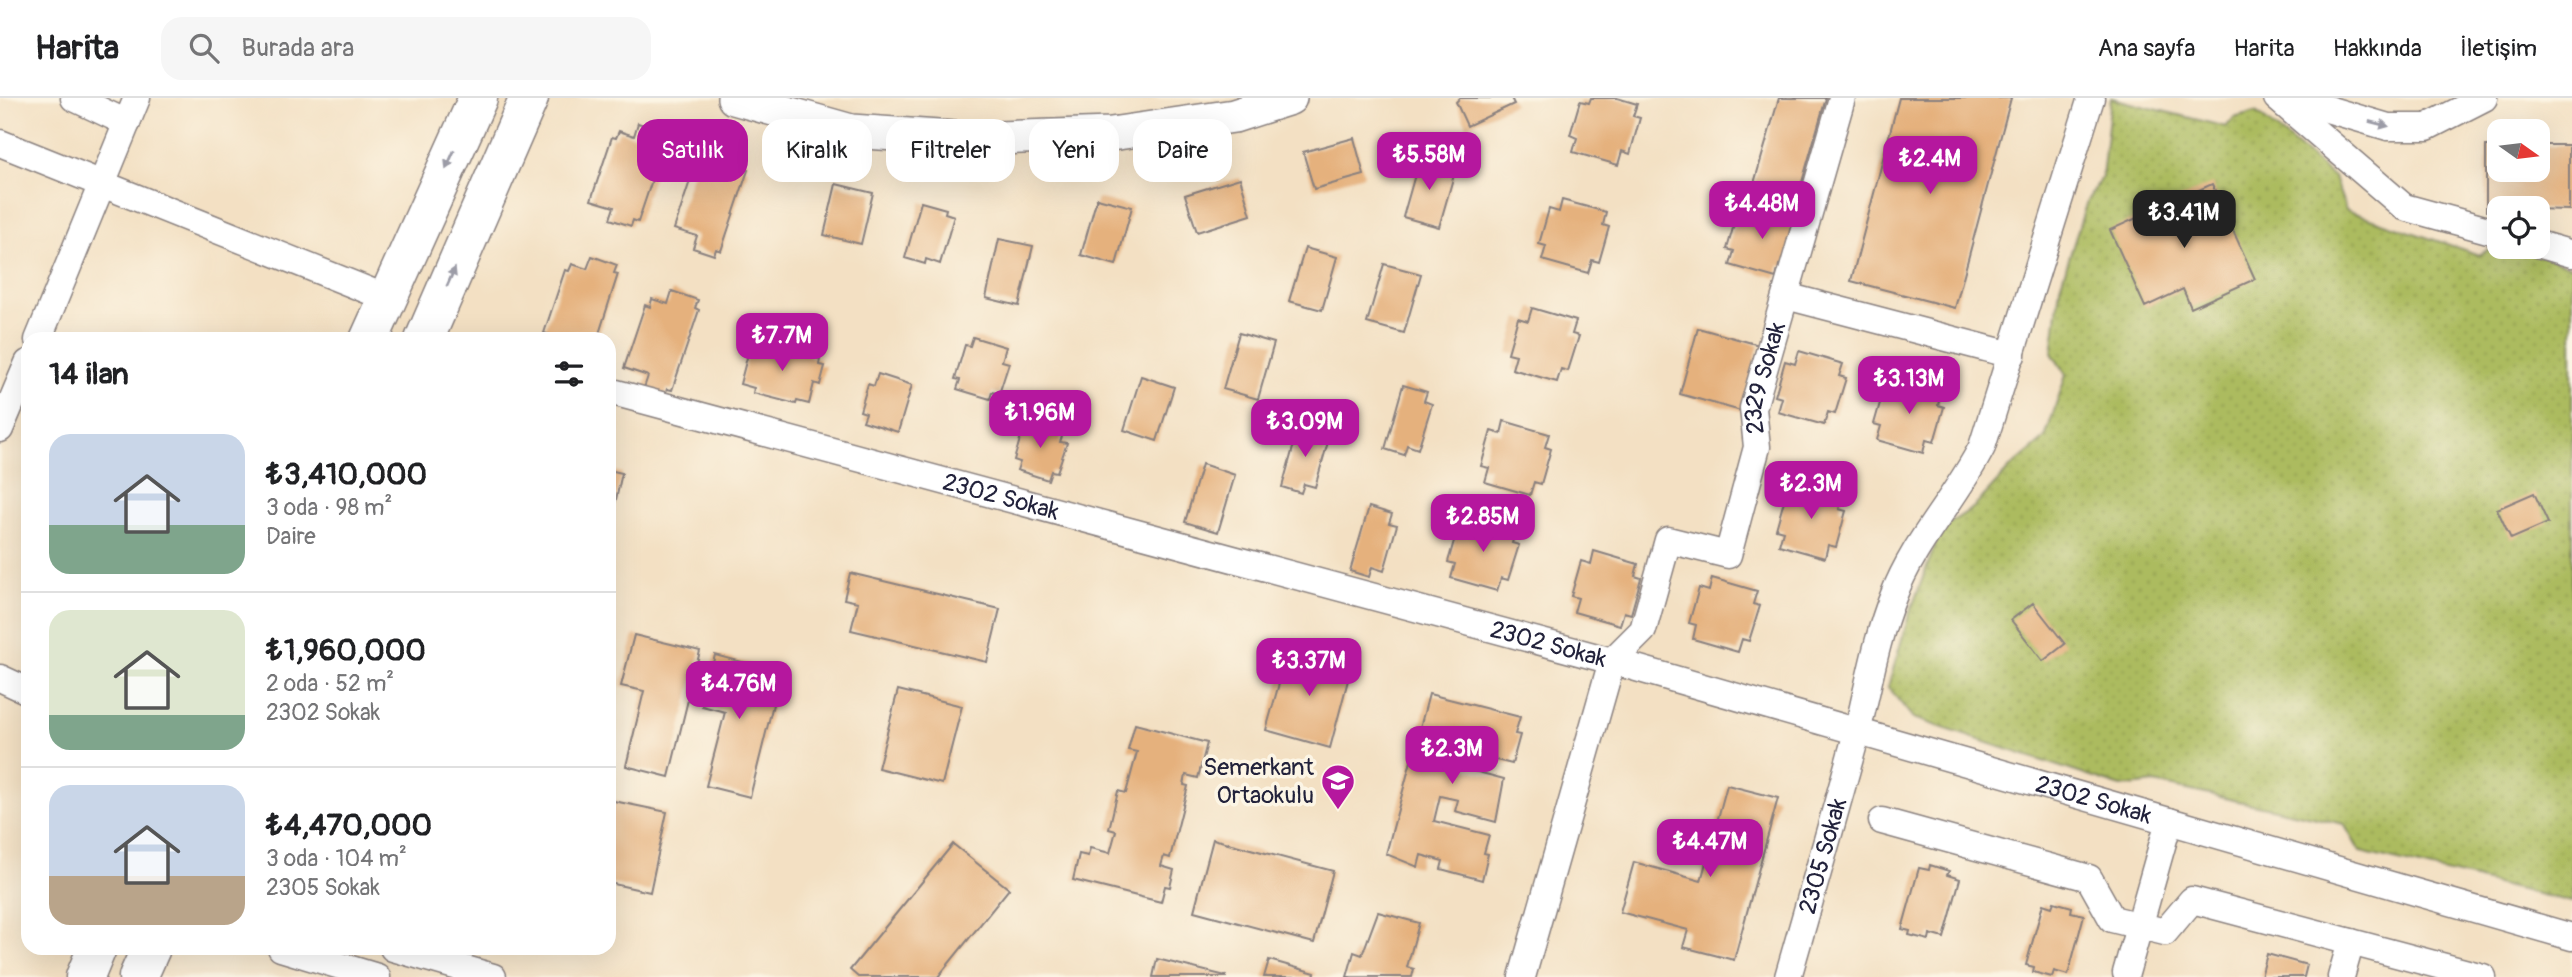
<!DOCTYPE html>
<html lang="tr">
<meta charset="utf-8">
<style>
:root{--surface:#fff;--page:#f6f6f6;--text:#202124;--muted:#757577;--line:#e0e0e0;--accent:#b5179e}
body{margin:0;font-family:Pangolin,sans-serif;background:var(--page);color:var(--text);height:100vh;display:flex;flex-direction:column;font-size:26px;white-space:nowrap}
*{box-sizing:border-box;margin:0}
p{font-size:23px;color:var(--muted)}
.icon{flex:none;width:38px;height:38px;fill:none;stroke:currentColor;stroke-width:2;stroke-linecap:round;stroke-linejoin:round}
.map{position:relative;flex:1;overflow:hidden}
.panel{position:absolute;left:21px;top:234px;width:595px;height:623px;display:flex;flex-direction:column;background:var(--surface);border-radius:21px;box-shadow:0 7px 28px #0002}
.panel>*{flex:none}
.top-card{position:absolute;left:637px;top:21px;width:665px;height:63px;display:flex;gap:14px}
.needle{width:46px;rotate:104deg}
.buttons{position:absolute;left:2487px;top:21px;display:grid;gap:14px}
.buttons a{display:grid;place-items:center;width:63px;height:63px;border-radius:14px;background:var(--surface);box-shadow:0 7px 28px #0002;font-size:35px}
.price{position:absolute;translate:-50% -60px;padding:0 16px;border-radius:14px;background:var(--accent);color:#fff;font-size:23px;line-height:46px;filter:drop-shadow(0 2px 4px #0008)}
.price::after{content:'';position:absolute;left:50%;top:42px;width:21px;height:16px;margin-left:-10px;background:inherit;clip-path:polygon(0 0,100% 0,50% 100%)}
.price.current{background:#222;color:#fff}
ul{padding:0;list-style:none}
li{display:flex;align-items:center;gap:21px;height:175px;padding:0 28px}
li+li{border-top:2px solid var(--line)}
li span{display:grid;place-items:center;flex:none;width:196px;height:140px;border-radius:21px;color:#555}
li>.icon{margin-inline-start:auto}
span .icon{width:84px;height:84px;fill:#fffc;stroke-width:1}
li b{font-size:30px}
h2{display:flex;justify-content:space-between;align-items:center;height:84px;padding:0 28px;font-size:30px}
.pill{padding:0 24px;border-radius:21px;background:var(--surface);box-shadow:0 7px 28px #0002;font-size:24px;line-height:63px}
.pill.current{background:var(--accent);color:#fff}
header{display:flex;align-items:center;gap:42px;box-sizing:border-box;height:98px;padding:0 35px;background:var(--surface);border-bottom:2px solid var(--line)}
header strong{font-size:33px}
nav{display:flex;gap:38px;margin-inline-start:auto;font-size:24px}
.search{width:490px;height:63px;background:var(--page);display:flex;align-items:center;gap:18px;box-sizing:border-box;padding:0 24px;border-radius:21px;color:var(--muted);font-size:26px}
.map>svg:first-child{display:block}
</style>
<header>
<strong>Harita</strong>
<div class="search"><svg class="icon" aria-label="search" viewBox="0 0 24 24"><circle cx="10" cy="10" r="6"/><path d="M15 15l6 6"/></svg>Burada ara</div>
<nav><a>Ana sayfa</a><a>Harita</a><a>Hakkında</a><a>İletişim</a></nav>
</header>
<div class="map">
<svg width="2572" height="879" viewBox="0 0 2572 879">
<defs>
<pattern id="park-dots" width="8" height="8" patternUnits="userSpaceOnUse" patternTransform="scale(1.75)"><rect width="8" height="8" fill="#acbb5e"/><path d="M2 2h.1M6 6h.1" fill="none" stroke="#94a053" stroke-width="1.8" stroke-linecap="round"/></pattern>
</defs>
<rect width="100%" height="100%" fill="#fcf5e5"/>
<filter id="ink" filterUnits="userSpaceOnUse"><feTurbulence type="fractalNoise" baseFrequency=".0143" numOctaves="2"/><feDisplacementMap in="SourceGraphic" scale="14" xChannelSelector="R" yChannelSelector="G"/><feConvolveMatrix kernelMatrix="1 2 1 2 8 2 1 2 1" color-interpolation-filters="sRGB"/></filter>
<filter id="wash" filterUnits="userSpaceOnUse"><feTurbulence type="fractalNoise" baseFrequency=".00686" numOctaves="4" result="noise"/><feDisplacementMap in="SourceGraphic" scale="28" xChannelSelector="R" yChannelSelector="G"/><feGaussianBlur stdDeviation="1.57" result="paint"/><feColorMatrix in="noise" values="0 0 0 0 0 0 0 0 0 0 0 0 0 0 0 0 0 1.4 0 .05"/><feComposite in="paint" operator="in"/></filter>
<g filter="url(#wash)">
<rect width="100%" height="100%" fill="#f3e0c3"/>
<path fill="url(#park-dots)" stroke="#676e4c" stroke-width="2" d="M 2111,0 L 2226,29 L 2234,20 L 2256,14 L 2334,79 L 2346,112 L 2479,157 L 2499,146 L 2499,149 L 2516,149 L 2572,169 L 2572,804 L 2360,754 L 2344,726 L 2155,685 L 2121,689 L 1913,620 L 1888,589 L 1909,517 L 1941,431 L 1974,409 L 2010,370 L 2045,340 L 2066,277 L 2052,255 L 2060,189 L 2087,103 L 2102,79 Z"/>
<g id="blocks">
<path fill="#e5b17d" d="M 1460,0 L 1511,0 L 1514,6 L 1467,28 L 1456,4 Z
M 1591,0 L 1617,0 L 1637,6 L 1633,18 L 1640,20 L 1630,56 L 1622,53 L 1618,67 L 1573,54 L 1577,40 L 1570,37 L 1580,3 L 1589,5 Z
M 1779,0 L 1826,0 L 1794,112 L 1750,99 Z
M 1899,0 L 2011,0 L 1955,210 L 1851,183 Z
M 638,25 L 664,34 L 661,42 L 665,43 L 638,124 L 633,122 L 631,128 L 610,121 L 614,109 L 591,102 L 612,39 L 616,40 L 619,33 L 634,38 Z
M 1354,40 L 1364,77 L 1314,91 L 1303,54 Z
M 2538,47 L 2569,47 L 2569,112 L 2499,110 L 2499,113 L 2486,113 L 2486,48 L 2499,48 L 2499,72 L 2538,72 Z
M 721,54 L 747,62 L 744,71 L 748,72 L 721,153 L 716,151 L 714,157 L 693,150 L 697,138 L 674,131 L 695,68 L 699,69 L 702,62 L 717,67 Z
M 1420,59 L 1456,70 L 1439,129 L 1403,119 Z
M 1240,80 L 1251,117 L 1197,134 L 1185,97 Z
M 836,86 L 873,95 L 861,146 L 824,137 Z
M 2212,86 L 2255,181 L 2191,210 L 2183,191 L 2145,209 L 2110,132 Z
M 1097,100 L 1132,109 L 1116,167 L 1081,157 Z
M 1562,102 L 1606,114 L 1603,127 L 1609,129 L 1599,164 L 1592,162 L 1588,175 L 1542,162 L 1546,148 L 1539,146 L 1549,111 L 1559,114 Z
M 921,104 L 946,111 L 945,115 L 954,118 L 940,166 L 926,161 L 925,166 L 905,160 Z
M 1750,107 L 1794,119 L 1790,132 L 1797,134 L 1787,169 L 1779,167 L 1776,180 L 1730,167 L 1734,153 L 1727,151 L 1737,116 L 1746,119 Z
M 999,141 L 1033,148 L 1019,208 L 986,200 Z
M 1305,150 L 1337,159 L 1322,212 L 1289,203 Z
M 592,158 L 617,167 L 614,175 L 618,176 L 597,242 L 565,242 L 544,235 L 565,172 L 569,173 L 572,166 L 587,171 Z
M 1384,166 L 1421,176 L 1404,235 L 1367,225 Z
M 672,193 L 698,202 L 695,210 L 699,212 L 672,292 L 667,291 L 665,297 L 644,290 L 648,278 L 624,270 L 645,207 L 650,209 L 652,201 L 668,206 Z
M 1532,210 L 1576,223 L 1572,236 L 1579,238 L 1568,273 L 1561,271 L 1557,284 L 1512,271 L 1516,257 L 1508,255 L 1518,220 L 1528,223 Z
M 1698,230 L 1759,247 L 1741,313 L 1680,296 Z
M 1239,235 L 1274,245 L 1258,301 L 1223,291 Z
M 973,239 L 1006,249 L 1002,263 L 1009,265 L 999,296 L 992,294 L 990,301 L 957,291 L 960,282 L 955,281 L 965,247 L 970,248 Z
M 774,244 L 810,254 L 809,258 L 820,261 L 819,267 L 825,268 L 820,287 L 814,285 L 809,306 L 797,303 L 796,306 L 753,295 L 754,290 L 740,286 L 749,252 L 757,254 L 759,246 L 772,249 Z
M 1799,253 L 1843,266 L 1839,278 L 1846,280 L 1835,316 L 1828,314 L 1824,327 L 1778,314 L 1782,300 L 1775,298 L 1785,263 L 1795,266 Z
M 878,276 L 912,287 L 898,334 L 863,323 L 866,315 L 860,313 L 868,286 L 874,288 Z
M 1141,278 L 1174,289 L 1157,343 L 1124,332 Z
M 1897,281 L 1941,294 L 1938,307 L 1944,309 L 1934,344 L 1926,342 L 1923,355 L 1877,342 L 1881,328 L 1874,326 L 1884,291 L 1893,294 Z
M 1403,287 L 1427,294 L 1424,303 L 1432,306 L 1418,351 L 1407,347 L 1404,357 L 1385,351 Z
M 1031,323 L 1064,333 L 1060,344 L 1067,345 L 1057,374 L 1051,373 L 1048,382 L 1017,372 L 1020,364 L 1014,362 L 1023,331 L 1028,333 Z
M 1504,323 L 1549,336 L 1545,349 L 1551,351 L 1541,386 L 1534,384 L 1530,397 L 1485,384 L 1489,370 L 1481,368 L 1491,333 L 1501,336 Z
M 1300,325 L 1324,332 L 1321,342 L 1328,344 L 1315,389 L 1304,386 L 1301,395 L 1282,389 Z
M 1202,366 L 1235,377 L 1218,434 L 1185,424 Z
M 609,372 L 622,375 L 610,428 L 609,428 Z
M 1799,386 L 1843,399 L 1839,411 L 1846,413 L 1836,449 L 1828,447 L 1825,460 L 1779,447 L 1783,433 L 1776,431 L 1786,396 L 1795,399 Z
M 2534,395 L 2548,425 L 2511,441 L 2497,411 Z
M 1369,409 L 1392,416 L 1389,425 L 1397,427 L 1384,473 L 1372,469 L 1369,479 L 1350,473 Z
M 1471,419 L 1516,432 L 1512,445 L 1519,447 L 1508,482 L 1501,480 L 1497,493 L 1451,480 L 1455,466 L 1448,464 L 1458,429 L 1468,432 Z
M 1594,453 L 1638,466 L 1635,478 L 1641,480 L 1631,516 L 1624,514 L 1620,527 L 1574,514 L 1578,500 L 1571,498 L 1581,463 L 1591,466 Z
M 850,475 L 1000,511 L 987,564 L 851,532 L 858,504 L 844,501 Z
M 1712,480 L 1757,493 L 1753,506 L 1760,508 L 1749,543 L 1742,541 L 1738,554 L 1693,541 L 1696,527 L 1689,525 L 1699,490 L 1709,493 Z
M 2033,505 L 2065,546 L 2043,563 L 2011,522 Z
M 634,537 L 700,553 L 669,679 L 626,668 L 644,593 L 621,588 Z
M 1289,550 L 1352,567 L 1330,650 L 1266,632 Z
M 715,557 L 781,574 L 750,699 L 706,688 L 725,614 L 702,608 Z
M 898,592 L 962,608 L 942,686 L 878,670 Z
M 1429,596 L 1520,619 L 1515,636 L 1520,637 L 1512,666 L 1472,656 L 1475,645 L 1455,640 L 1448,666 L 1504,681 L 1496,724 L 1455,713 L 1458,702 L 1440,698 L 1434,723 L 1489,737 L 1484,755 L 1488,756 L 1482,782 L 1441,771 L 1443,763 L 1421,757 L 1418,769 L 1386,756 Z
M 1135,626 L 1207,645 L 1198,680 L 1186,677 L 1184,687 L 1188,688 L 1170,760 L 1164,758 L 1161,768 L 1174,772 L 1170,789 L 1165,788 L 1161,804 L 1073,782 L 1079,756 L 1088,758 L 1090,750 L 1110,755 L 1116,733 L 1109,731 L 1118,693 L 1126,695 L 1137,654 L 1128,652 Z
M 1727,687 L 1778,700 L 1734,862 L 1683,849 L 1688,832 L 1620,814 L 1634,764 L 1701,783 Z
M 609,702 L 667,714 L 650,794 L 609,785 Z
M 1213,741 L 1333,773 L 1314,845 L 1194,813 Z
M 953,746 L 1009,791 L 938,879 L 858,879 L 850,872 Z
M 1930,767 L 1949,773 L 1947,777 L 1960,781 L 1944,840 L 1930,836 L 1929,842 L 1909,837 L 1910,833 L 1902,831 L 1919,770 L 1929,772 Z
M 2054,804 L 2072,809 L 2071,814 L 2084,817 L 2068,877 L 2054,873 L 2052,879 L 2033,874 L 2034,869 L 2026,867 L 2043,806 L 2052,809 Z
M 1378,814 L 1419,825 L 1407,869 L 1414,871 L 1412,879 L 1347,879 L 1354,854 L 1362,857 Z
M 2267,856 L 2307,867 L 2304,879 L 2261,879 Z
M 1157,861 L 1226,878 L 1226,879 L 1153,879 Z
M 1269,862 L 1315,875 L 1314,879 L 1264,879 Z"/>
</g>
</g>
<g filter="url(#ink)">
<use href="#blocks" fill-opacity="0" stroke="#8a817f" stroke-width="2"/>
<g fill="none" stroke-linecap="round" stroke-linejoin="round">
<g stroke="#8a817f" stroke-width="29">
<g id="minor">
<path d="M 74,0 L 127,25"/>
<path d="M 2277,0 L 2404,109 L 2499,135"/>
<path d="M 2290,0 L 2388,29 L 2427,29 L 2484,0"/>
<path d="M 0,45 L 387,200"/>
<path d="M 2538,146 L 2572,156"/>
<path d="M 1786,198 L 2012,257"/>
<path d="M 38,242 L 137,0"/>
<path id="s1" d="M 609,293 L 1612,563 L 2572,839"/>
<path d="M 0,331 L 28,265"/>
<path d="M 0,580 L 28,593"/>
<path d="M 1882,723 L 2089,780 L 2112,821 L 2165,834 L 2192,802 L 2483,879"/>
<path d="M 281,850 L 377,879"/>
<path d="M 393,850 L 493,879"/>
<path d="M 2126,875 L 2169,723"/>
<path id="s2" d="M 1522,879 L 1612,563 L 1643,532 L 1668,442 L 1728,457 L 1757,349 L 1753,310 L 1842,0"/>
<path id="s3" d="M 1788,879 C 1811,799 1834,719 1856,638 C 1868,592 1875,544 1893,499 C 1914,443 1955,402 1982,349 L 2091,0"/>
<path d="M 2341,879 L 2351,844"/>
</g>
</g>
<g stroke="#8a817f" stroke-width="36">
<path id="major" d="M 734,0 L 851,33 L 968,41 L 1111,36 L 1234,18 L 1290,0"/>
</g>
<g stroke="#8a817f" stroke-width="41">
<path id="highway" d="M 369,242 L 478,0
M 424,242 L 529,0
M 85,879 L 97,850
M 138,879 L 151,850"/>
</g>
<use href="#minor" stroke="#fff" stroke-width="26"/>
<use href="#major" stroke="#fff" stroke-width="33"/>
<use href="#highway" stroke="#fff" stroke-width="38"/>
</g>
<defs><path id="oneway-solid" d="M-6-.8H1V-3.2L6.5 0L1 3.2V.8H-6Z" transform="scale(1.75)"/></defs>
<g fill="#9c9ca7">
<use href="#oneway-solid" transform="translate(2379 26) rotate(14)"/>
<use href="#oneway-solid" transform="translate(450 62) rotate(114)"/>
<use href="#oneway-solid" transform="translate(451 179) rotate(-66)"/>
</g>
</g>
<defs>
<g id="school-pin" transform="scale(1.75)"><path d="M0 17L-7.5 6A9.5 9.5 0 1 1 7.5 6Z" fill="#b5179e" stroke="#fcf5e5"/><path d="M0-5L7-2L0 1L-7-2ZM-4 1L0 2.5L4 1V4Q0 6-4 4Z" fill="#fff"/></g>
</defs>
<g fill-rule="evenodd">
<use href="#school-pin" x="1338" y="683"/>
</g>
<g text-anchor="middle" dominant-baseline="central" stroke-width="7" stroke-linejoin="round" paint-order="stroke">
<g font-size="24" fill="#22223b" stroke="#fcf5e5">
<text stroke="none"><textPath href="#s2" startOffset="710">2329 Sokak</textPath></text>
<text stroke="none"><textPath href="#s1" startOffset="406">2302 Sokak</textPath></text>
<text stroke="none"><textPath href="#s1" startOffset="973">2302 Sokak</textPath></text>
<text stroke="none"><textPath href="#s1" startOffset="1540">2302 Sokak</textPath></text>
<text stroke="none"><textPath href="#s3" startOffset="126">2305 Sokak</textPath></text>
</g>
<g font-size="24" fill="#22223b" stroke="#fcf5e5" text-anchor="end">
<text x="1314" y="669">Semerkant<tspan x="1314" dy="28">Ortaokulu</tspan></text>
</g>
</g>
</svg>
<div class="buttons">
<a><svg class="needle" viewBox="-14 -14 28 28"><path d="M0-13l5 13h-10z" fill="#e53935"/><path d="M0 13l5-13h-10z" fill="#757577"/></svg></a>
<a><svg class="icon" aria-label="locate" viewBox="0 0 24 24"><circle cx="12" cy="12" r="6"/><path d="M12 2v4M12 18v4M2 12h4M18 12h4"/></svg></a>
</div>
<b class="price" style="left:1429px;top:94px">₺5.58M</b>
<b class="price" style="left:1930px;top:98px">₺2.4M</b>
<b class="price" style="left:1762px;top:143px">₺4.48M</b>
<b class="price current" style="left:2184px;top:152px">₺3.41M</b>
<b class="price" style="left:782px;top:275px">₺7.7M</b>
<b class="price" style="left:1909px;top:318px">₺3.13M</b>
<b class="price" style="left:1040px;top:352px">₺1.96M</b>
<b class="price" style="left:1305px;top:361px">₺3.09M</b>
<b class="price" style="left:1811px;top:423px">₺2.3M</b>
<b class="price" style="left:1483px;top:456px">₺2.85M</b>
<b class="price" style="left:1309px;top:600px">₺3.37M</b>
<b class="price" style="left:739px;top:623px">₺4.76M</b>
<b class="price" style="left:1452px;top:688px">₺2.3M</b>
<b class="price" style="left:1710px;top:781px">₺4.47M</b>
<div class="top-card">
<a class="pill current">Satılık</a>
<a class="pill">Kiralık</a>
<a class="pill">Filtreler</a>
<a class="pill">Yeni</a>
<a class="pill">Daire</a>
</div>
<section class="panel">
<h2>14 ilan<svg class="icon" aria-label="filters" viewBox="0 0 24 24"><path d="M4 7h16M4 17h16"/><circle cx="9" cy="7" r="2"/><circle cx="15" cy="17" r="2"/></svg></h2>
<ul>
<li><span style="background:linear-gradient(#c9d6e8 65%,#7fa58c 0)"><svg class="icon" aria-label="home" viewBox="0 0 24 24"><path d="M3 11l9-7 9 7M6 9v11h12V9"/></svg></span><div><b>₺3,410,000</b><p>3 oda · 98 m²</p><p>Daire</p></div></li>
<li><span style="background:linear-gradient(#dfe7d0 75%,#7fa58c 0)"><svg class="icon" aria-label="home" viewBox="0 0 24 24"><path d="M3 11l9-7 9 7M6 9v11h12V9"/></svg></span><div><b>₺1,960,000</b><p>2 oda · 52 m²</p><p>2302 Sokak</p></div></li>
<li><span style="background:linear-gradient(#c9d6e8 65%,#b9a48a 0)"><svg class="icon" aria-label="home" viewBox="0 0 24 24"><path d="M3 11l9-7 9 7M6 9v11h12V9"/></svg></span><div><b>₺4,470,000</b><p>3 oda · 104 m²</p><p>2305 Sokak</p></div></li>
</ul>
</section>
</div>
